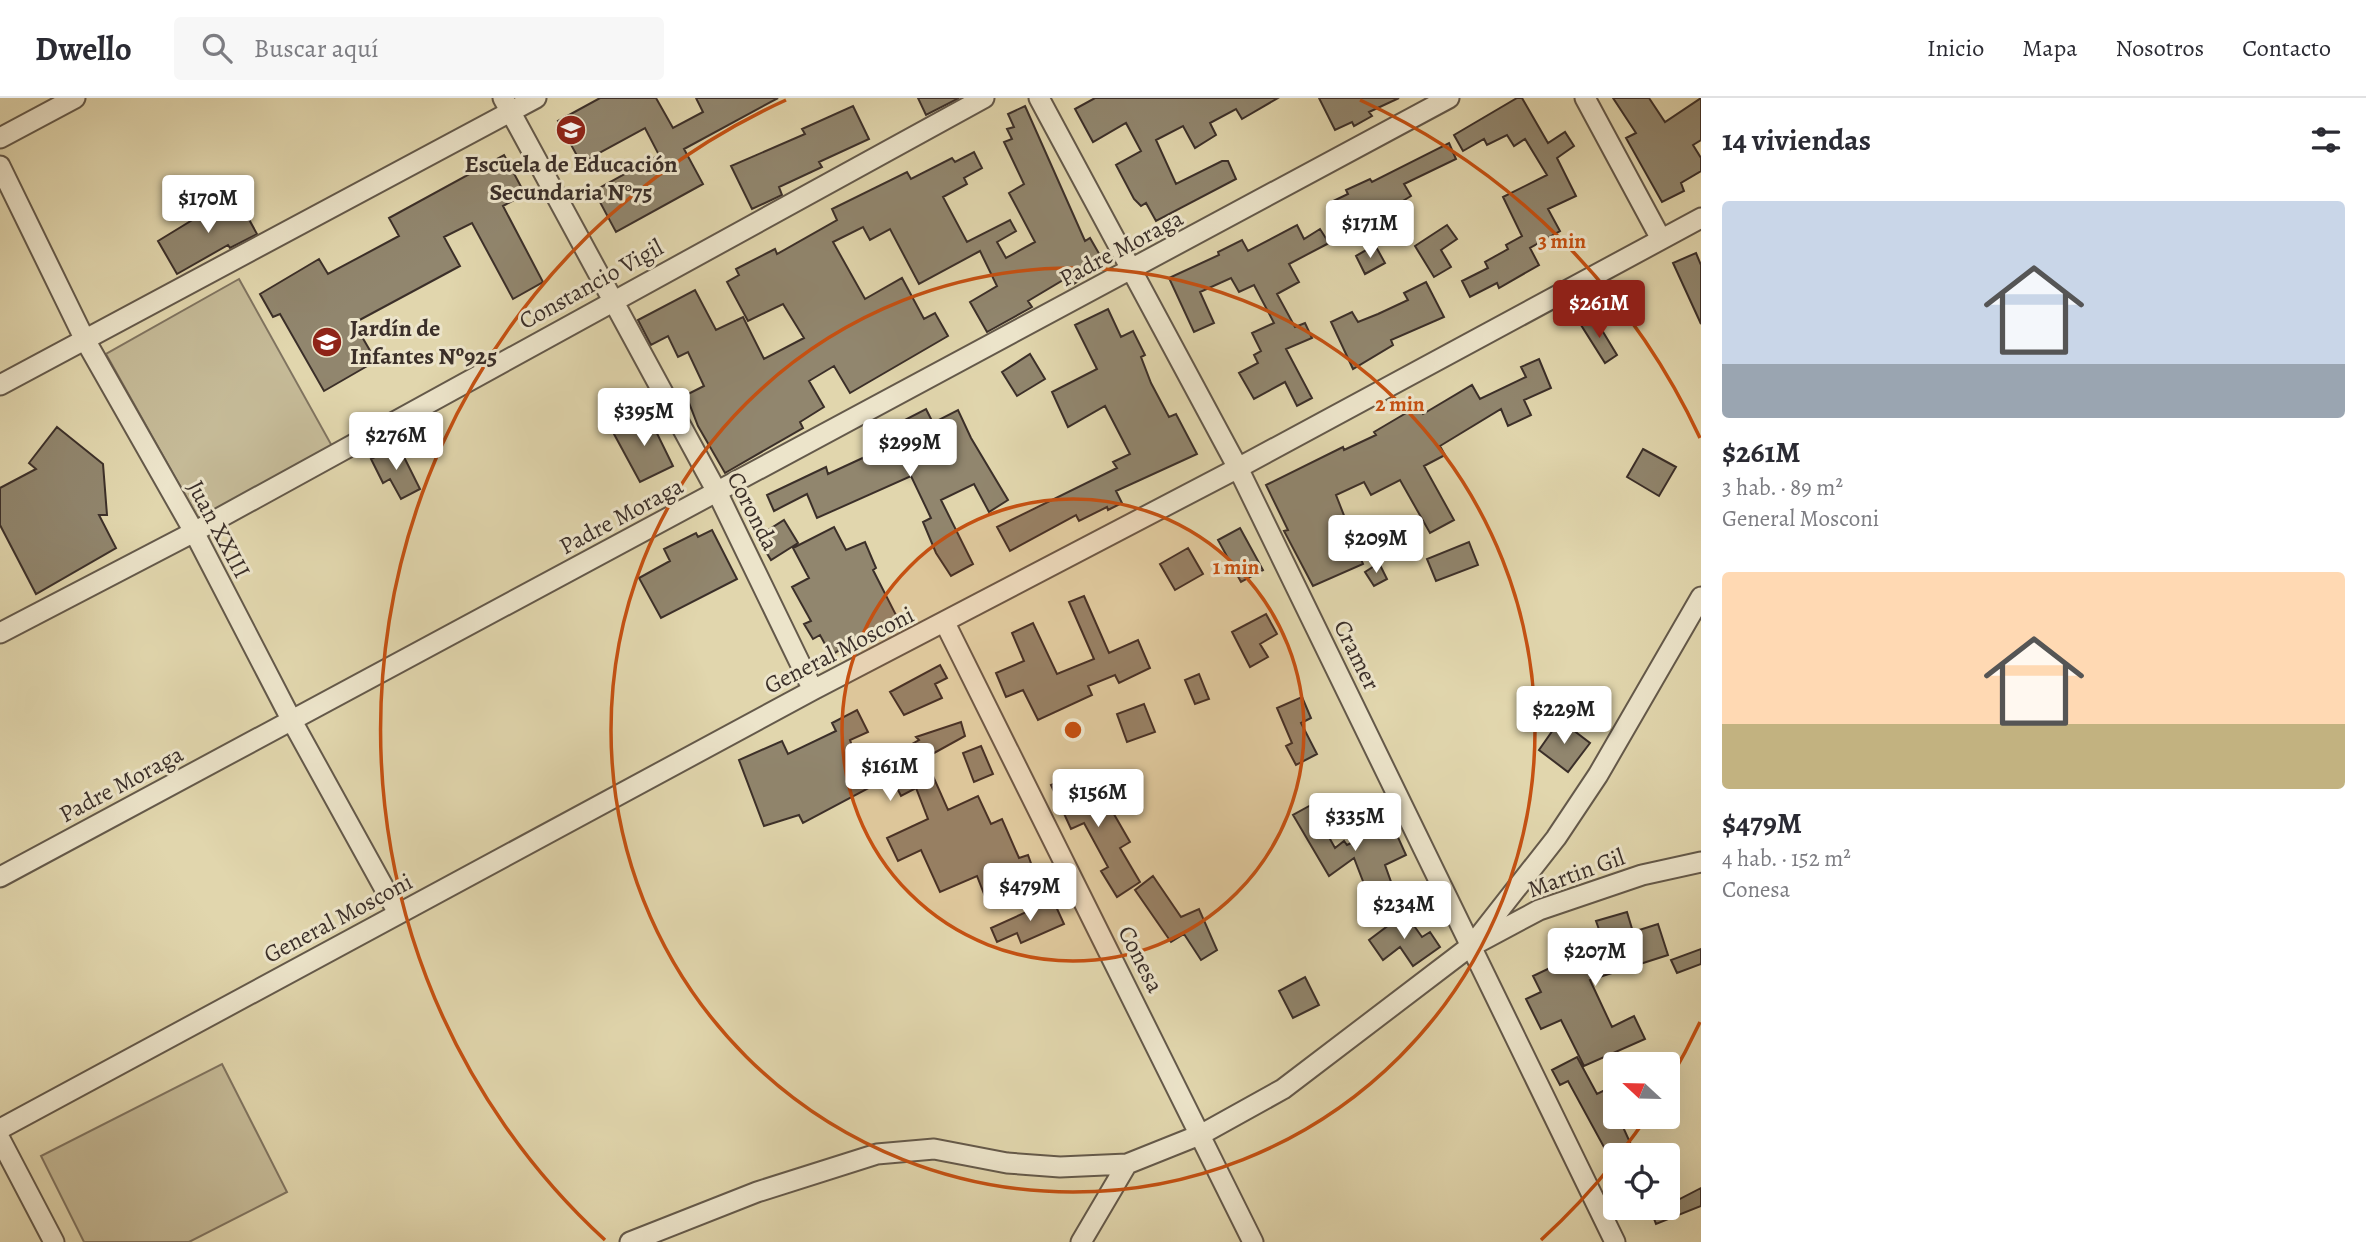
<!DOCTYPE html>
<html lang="es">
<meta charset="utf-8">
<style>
:root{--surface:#fff;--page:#f7f7f7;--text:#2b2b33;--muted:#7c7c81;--line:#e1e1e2;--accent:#8f2418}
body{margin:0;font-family:Alegreya,serif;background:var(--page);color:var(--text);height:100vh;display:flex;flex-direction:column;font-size:26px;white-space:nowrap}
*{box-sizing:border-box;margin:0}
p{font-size:23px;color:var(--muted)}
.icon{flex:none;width:38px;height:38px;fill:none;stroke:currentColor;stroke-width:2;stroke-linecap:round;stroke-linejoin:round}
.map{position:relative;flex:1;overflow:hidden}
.details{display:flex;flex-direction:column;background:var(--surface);width:665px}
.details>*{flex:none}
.needle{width:46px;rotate:292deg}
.fabs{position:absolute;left:1603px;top:954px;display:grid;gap:14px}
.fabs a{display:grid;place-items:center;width:77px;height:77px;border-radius:7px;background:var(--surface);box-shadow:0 7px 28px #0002;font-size:35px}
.price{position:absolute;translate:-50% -60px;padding:0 16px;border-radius:7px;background:#fff;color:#222;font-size:23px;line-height:46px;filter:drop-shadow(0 2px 4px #0008)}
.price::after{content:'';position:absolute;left:50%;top:42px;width:21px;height:16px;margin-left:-10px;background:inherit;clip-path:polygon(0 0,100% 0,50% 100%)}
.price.current{background:var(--accent);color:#fff}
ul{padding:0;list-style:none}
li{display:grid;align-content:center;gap:14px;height:371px;padding:0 21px}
li span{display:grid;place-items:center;height:217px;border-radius:7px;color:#555}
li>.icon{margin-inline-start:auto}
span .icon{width:126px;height:126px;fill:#fffc;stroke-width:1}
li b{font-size:30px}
h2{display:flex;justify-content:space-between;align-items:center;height:84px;padding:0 21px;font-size:30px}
header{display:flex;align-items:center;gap:42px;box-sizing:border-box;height:98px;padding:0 35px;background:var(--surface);border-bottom:2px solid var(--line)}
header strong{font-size:33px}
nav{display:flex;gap:38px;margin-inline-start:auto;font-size:24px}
.search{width:490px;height:63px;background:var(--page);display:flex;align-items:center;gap:18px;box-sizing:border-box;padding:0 24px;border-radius:7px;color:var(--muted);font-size:26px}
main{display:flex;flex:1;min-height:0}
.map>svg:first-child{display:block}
</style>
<header>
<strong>Dwello</strong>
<div class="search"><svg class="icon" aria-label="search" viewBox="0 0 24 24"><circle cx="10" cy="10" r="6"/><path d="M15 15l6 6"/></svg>Buscar aquí</div>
<nav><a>Inicio</a><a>Mapa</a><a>Nosotros</a><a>Contacto</a></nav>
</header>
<main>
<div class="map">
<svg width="1701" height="1144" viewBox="0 0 1701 1144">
<rect width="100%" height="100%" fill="#e1d6ad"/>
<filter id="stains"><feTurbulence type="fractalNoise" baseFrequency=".00286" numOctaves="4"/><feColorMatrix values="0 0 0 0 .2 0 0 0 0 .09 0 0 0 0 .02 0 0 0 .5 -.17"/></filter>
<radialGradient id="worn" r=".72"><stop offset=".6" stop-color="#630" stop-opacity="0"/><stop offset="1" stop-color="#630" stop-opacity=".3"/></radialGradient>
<path fill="#c5ba97" stroke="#807460" stroke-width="2" d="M 239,181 L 332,348 L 199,422 L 106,256 Z
M 222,966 L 287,1094 L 189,1144 L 84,1144 L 41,1058 Z"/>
<path fill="#91866e" stroke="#3b2f29" stroke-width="2" d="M 600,0 L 656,0 L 673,30 L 703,14 L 696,0 L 778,0 L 684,51 L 703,86 L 616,134 L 594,93 L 659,57 L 645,30 L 581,65 L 558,23 Z
M 918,0 L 959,0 L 926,17 Z
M 1095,0 L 1278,0 L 1242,21 L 1236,11 L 1210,25 L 1216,37 L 1195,50 L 1183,28 L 1156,42 L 1176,86 L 1222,63 L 1228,63 L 1236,81 L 1156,123 L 1146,105 L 1141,108 L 1134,101 L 1116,67 L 1141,53 L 1126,25 L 1093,44 L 1075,11 Z
M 1319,0 L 1399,0 L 1369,14 L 1372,18 L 1354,28 L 1352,24 L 1335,32 Z
M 1517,0 L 1522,0 L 1548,45 L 1565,34 L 1574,48 L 1557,60 L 1576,98 L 1548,111 L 1560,133 L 1530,150 L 1539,167 L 1499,190 L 1497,185 L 1470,199 L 1462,183 L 1488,170 L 1485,164 L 1508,151 L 1506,147 L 1522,138 L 1503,99 L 1547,77 L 1525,41 L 1514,48 L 1507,37 L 1487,47 L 1484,41 L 1463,53 L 1454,37 Z
M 1613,0 L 1649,0 L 1665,24 L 1701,0 L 1701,42 L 1693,47 L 1701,60 L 1701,73 L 1681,85 L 1684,93 L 1662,104 L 1626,40 L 1636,35 Z
M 853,8 L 869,41 L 819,64 L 822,69 L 779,89 L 782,97 L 752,111 L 731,68 L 805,36 L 802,31 Z
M 1025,8 L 1085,143 L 1090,140 L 1105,166 L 1069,189 L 1065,181 L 1028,203 L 1032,209 L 987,234 L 970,204 L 997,188 L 980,153 L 919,186 L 890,131 L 870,142 L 863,129 L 833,144 L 865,201 L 902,180 L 924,221 L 935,215 L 948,238 L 850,295 L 834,268 L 809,283 L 824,309 L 800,324 L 803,330 L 725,375 L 698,328 L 686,297 L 704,288 L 688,254 L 678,259 L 668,238 L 651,247 L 638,222 L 695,192 L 716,232 L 743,219 L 764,261 L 804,240 L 783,206 L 748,223 L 727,184 L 739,177 L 736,171 L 775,151 L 777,156 L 837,122 L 832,111 L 907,74 L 911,81 L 952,60 L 955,64 L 974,54 L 982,70 L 964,80 L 967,86 L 943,99 L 967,144 L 1010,122 L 1016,133 L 997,144 L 1006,160 L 1035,144 L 1009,95 L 1024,86 L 1004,44 L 1012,41 L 1007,31 L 1014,29 L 1008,16 Z
M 1449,45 L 1456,61 L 1404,86 L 1411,98 L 1363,127 L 1360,121 L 1341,130 L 1329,105 L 1348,96 L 1346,92 L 1370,81 L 1372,84 Z
M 504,57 L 525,96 L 503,108 L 543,184 L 513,201 L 472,125 L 444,139 L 460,168 L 354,225 L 376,263 L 324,293 L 280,216 L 273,219 L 260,196 L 319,161 L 328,176 L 399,138 L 389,120 Z
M 235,96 L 257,136 L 230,150 L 228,147 L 177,176 L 158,143 Z
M 1297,127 L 1304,141 L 1320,131 L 1329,145 L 1289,166 L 1299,184 L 1277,196 L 1295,229 L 1305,225 L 1312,240 L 1286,251 L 1312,300 L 1297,308 L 1285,284 L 1254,301 L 1239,275 L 1258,265 L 1254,257 L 1261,253 L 1252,235 L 1274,225 L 1254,187 L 1239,194 L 1231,180 L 1200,194 L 1214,225 L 1194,234 L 1169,180 L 1219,157 L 1218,154 L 1242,142 L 1248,153 Z
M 1447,127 L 1457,141 L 1441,152 L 1451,169 L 1434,179 L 1415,148 Z
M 1375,147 L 1385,165 L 1365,176 L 1356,158 Z
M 1696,155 L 1701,167 L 1701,226 L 1673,165 Z
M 1426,184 L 1444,219 L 1391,242 L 1393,247 L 1353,271 L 1331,224 L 1352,214 L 1358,224 L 1378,216 L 1408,202 L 1404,195 Z
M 1108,211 L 1121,239 L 1133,233 L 1145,257 L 1141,259 L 1151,285 L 1169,319 L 1176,316 L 1197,356 L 1116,393 L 1122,405 L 1108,412 L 1107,409 L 1079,423 L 1076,417 L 1010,453 L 997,429 L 1117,370 L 1113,364 L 1130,356 L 1105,308 L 1068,329 L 1052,294 L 1097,271 L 1075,227 Z
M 1594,219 L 1617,257 L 1605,265 L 1581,227 Z
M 1030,256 L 1045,281 L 1017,298 L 1002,274 Z
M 1539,261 L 1551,290 L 1524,302 L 1531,317 L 1508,328 L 1501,311 L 1440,348 L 1445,357 L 1424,368 L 1454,422 L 1430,435 L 1400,382 L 1371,397 L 1364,384 L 1336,397 L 1363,466 L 1313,488 L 1284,433 L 1288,432 L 1266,387 L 1343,349 L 1344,352 L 1376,337 L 1374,334 L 1418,308 L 1423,316 L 1472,287 L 1480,301 L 1526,279 L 1521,269 Z
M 926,311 L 933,325 L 958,312 L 971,340 L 1008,402 L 989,414 L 974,386 L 941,402 L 973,466 L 951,478 L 936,455 L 923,424 L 931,420 L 911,378 L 817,420 L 807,396 L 774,413 L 767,397 L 826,369 L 828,376 L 906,340 L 899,325 Z
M 647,315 L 673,368 L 640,384 L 614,336 Z
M 57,329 L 103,366 L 107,417 L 99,417 L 116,450 L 36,496 L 0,427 L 0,390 L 36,371 L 29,365 Z
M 398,347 L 420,391 L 401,401 L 390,381 L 383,385 L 371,361 Z
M 1643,351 L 1676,369 L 1659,398 L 1627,379 Z
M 784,422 L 798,445 L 771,462 L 757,439 Z
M 834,429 L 846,452 L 865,444 L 876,470 L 873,472 L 897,519 L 831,557 L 820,537 L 813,541 L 804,526 L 811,523 L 792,489 L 809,480 L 793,450 Z
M 1240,430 L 1263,472 L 1241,484 L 1218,442 Z
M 712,432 L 737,481 L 661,520 L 639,480 L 670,463 L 664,451 L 696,435 L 698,439 Z
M 1469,444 L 1478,467 L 1436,483 L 1427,461 Z
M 1188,450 L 1203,476 L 1175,492 L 1160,466 Z
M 1379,465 L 1387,481 L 1374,488 L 1365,474 Z
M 1084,498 L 1109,555 L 1138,542 L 1150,570 L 1119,585 L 1115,577 L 1088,588 L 1092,597 L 1038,622 L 1023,592 L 1006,599 L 996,575 L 1024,563 L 1012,535 L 1033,525 L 1057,576 L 1094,561 L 1069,504 Z
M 1266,516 L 1277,536 L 1260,546 L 1268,559 L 1250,569 L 1232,534 Z
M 940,567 L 947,580 L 935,586 L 942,600 L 904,617 L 890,594 Z
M 1199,576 L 1209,601 L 1195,606 L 1185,582 Z
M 1302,599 L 1311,620 L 1301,625 L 1317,656 L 1296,667 L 1286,648 L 1292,645 L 1277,610 Z
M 1144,606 L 1155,634 L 1127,644 L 1117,616 Z
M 857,612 L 868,634 L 850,642 L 856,659 L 878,652 L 883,662 L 919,642 L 916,639 L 961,624 L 965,638 L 925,660 L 948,712 L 978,698 L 991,726 L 1002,721 L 1019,760 L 1028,757 L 1037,782 L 986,801 L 977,778 L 940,794 L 921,752 L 898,763 L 887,740 L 928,721 L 916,690 L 901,698 L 891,678 L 803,725 L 799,717 L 764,728 L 739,662 L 782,643 L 788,656 L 836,633 L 832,625 Z
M 1560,622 L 1590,645 L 1568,674 L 1539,652 Z
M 981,648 L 993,676 L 974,684 L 963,655 Z
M 1077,676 L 1085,696 L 1103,687 L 1114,710 L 1111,711 L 1130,744 L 1120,750 L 1140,784 L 1117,799 L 1101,773 L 1108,769 L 1084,725 L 1071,731 L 1051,687 Z
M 1311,707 L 1335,750 L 1344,743 L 1347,747 L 1392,726 L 1406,757 L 1385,767 L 1395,795 L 1371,804 L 1354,760 L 1329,778 L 1293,717 Z
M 1153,778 L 1181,819 L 1199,811 L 1217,852 L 1201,862 L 1184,836 L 1171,844 L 1135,792 Z
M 1053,802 L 1064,826 L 1021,845 L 1017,835 L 997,844 L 991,830 Z
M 1627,814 L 1633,834 L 1658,826 L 1668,857 L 1590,882 L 1612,929 L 1634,918 L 1645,941 L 1584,968 L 1561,922 L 1541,931 L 1526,901 L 1541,894 L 1533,878 L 1588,852 L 1586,845 L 1602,840 L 1596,823 Z
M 1405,815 L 1422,839 L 1430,834 L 1440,849 L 1413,868 L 1400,849 L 1383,862 L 1369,842 Z
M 1701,851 L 1701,866 L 1677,875 L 1671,862 Z
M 1305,879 L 1319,907 L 1293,920 L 1279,893 Z
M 1577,959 L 1597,996 L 1609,990 L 1615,1003 L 1615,1018 L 1618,1018 L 1633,1051 L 1611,1062 L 1568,983 L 1560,987 L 1552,972 Z
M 1701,1090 L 1701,1108 L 1656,1126 L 1650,1110 L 1668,1110 L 1668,1107 Z"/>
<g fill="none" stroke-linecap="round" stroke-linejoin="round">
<g stroke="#64594a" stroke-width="23">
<path id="minor" d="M 503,0 L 717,394 L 813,592
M 1039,0 L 1238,370 L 1615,1144
M 1585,0 L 1661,141
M 0,40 L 75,0
M 0,68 L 84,240 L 192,430 L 292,623 L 398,815
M 0,287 L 536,0
M 945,525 L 1253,1144
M 0,535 L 194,434 L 984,0
M 0,779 L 1449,0
M 1479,844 L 1539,812 L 1642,777 L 1701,764
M 0,1031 L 813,592 L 1238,370 L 1701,120
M 0,1041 L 54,1144
M 630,1144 L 757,1094 L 877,1056 L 934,1051 L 1007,1065 L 1060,1069 L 1127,1066 L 1202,1036 L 1283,991 L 1472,847 L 1556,740 L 1598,677 L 1701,499
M 1081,1144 L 1127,1066"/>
</g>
<use href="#minor" stroke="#ece4ca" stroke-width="19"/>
</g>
<circle cx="1073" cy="632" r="231" fill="#c55112" fill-opacity=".12"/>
<g fill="none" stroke="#c55112" stroke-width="3.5">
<circle cx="1073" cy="632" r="231"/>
<circle cx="1073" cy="632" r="462"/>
<path d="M1700 924A692 692 0 0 1 1669 983M1647 1019A692 692 0 0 1 1622 1053M1615 1063A692 692 0 0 1 1541 1142M605 1142A692 692 0 0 1 786 2M1360 2A692 692 0 0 1 1700 340"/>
</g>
<defs>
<g id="school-disc" transform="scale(1.575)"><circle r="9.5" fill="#8f2418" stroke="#ece4ca"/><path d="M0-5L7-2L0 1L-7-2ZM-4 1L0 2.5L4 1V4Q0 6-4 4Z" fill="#fff"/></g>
</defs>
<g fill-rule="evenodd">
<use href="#school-disc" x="571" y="32"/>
<use href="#school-disc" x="327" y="244"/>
</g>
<g text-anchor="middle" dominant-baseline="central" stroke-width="6" stroke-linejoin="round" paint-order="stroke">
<g font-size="24" font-weight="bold" fill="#3b2f29" stroke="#ece4ca">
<text x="571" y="66">Escuela de Educación<tspan x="571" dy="28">Secundaria N°75</tspan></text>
<text x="350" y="230" text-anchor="start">Jardín de<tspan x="350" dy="28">Infantes Nº925</tspan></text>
</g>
<g font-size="24" fill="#3b2f29" stroke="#ece4ca">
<text transform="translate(1121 150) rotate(-28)">Padre Moraga</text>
<text transform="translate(591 186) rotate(-29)">Constancio Vigil</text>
<text transform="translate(753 413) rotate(63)">Coronda</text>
<text transform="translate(621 418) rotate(-28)">Padre Moraga</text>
<text transform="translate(219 431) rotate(62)">Juan XXIII</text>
<text transform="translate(839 552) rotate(-27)">General Mosconi</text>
<text transform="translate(1357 557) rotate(64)">Cramer</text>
<text transform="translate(121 686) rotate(-28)">Padre Moraga</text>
<text transform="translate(1576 775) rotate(-20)">Martin Gil</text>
<text transform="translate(338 820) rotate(-28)">General Mosconi</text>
<text transform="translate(1141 861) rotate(63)">Conesa</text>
</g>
</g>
<circle cx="1073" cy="632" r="10" fill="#c55112" stroke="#ece4ca" stroke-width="3.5"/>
<g font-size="21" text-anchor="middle" font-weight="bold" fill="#c55112" stroke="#ece4ca" stroke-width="6" stroke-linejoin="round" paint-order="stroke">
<text x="1562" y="150">3 min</text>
<text x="1400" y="313">2 min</text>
<text x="1236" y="476">1 min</text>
</g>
<rect width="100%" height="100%" filter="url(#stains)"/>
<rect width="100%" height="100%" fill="url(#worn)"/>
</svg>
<div class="fabs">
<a><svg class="needle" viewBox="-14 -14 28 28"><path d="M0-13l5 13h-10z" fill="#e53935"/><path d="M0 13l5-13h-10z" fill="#7c7c81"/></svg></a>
<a><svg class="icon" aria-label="locate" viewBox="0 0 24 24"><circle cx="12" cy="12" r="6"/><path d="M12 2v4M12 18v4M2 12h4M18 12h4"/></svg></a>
</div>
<b class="price" style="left:208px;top:137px">$170M</b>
<b class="price" style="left:1370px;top:162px">$171M</b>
<b class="price current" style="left:1599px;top:242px">$261M</b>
<b class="price" style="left:644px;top:350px">$395M</b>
<b class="price" style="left:396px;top:374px">$276M</b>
<b class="price" style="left:910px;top:381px">$299M</b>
<b class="price" style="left:1376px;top:477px">$209M</b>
<b class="price" style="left:1564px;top:648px">$229M</b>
<b class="price" style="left:890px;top:705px">$161M</b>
<b class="price" style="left:1098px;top:731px">$156M</b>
<b class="price" style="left:1355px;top:755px">$335M</b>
<b class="price" style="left:1030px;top:825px">$479M</b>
<b class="price" style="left:1404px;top:843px">$234M</b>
<b class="price" style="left:1595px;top:890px">$207M</b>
</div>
<section class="details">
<h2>14 viviendas<svg class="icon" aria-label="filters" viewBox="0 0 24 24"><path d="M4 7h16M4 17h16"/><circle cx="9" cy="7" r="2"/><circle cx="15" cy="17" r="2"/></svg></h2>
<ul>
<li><span style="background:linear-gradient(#c9d6e8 75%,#9aa5b1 0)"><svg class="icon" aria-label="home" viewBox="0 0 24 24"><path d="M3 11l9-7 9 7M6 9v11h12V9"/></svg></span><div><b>$261M</b><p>3 hab. · 89 m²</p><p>General Mosconi</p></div></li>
<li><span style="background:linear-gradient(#ffd9b3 70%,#c2b280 0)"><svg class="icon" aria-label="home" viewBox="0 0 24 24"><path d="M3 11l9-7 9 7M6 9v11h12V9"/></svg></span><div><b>$479M</b><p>4 hab. · 152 m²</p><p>Conesa</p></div></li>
</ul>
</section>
</main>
